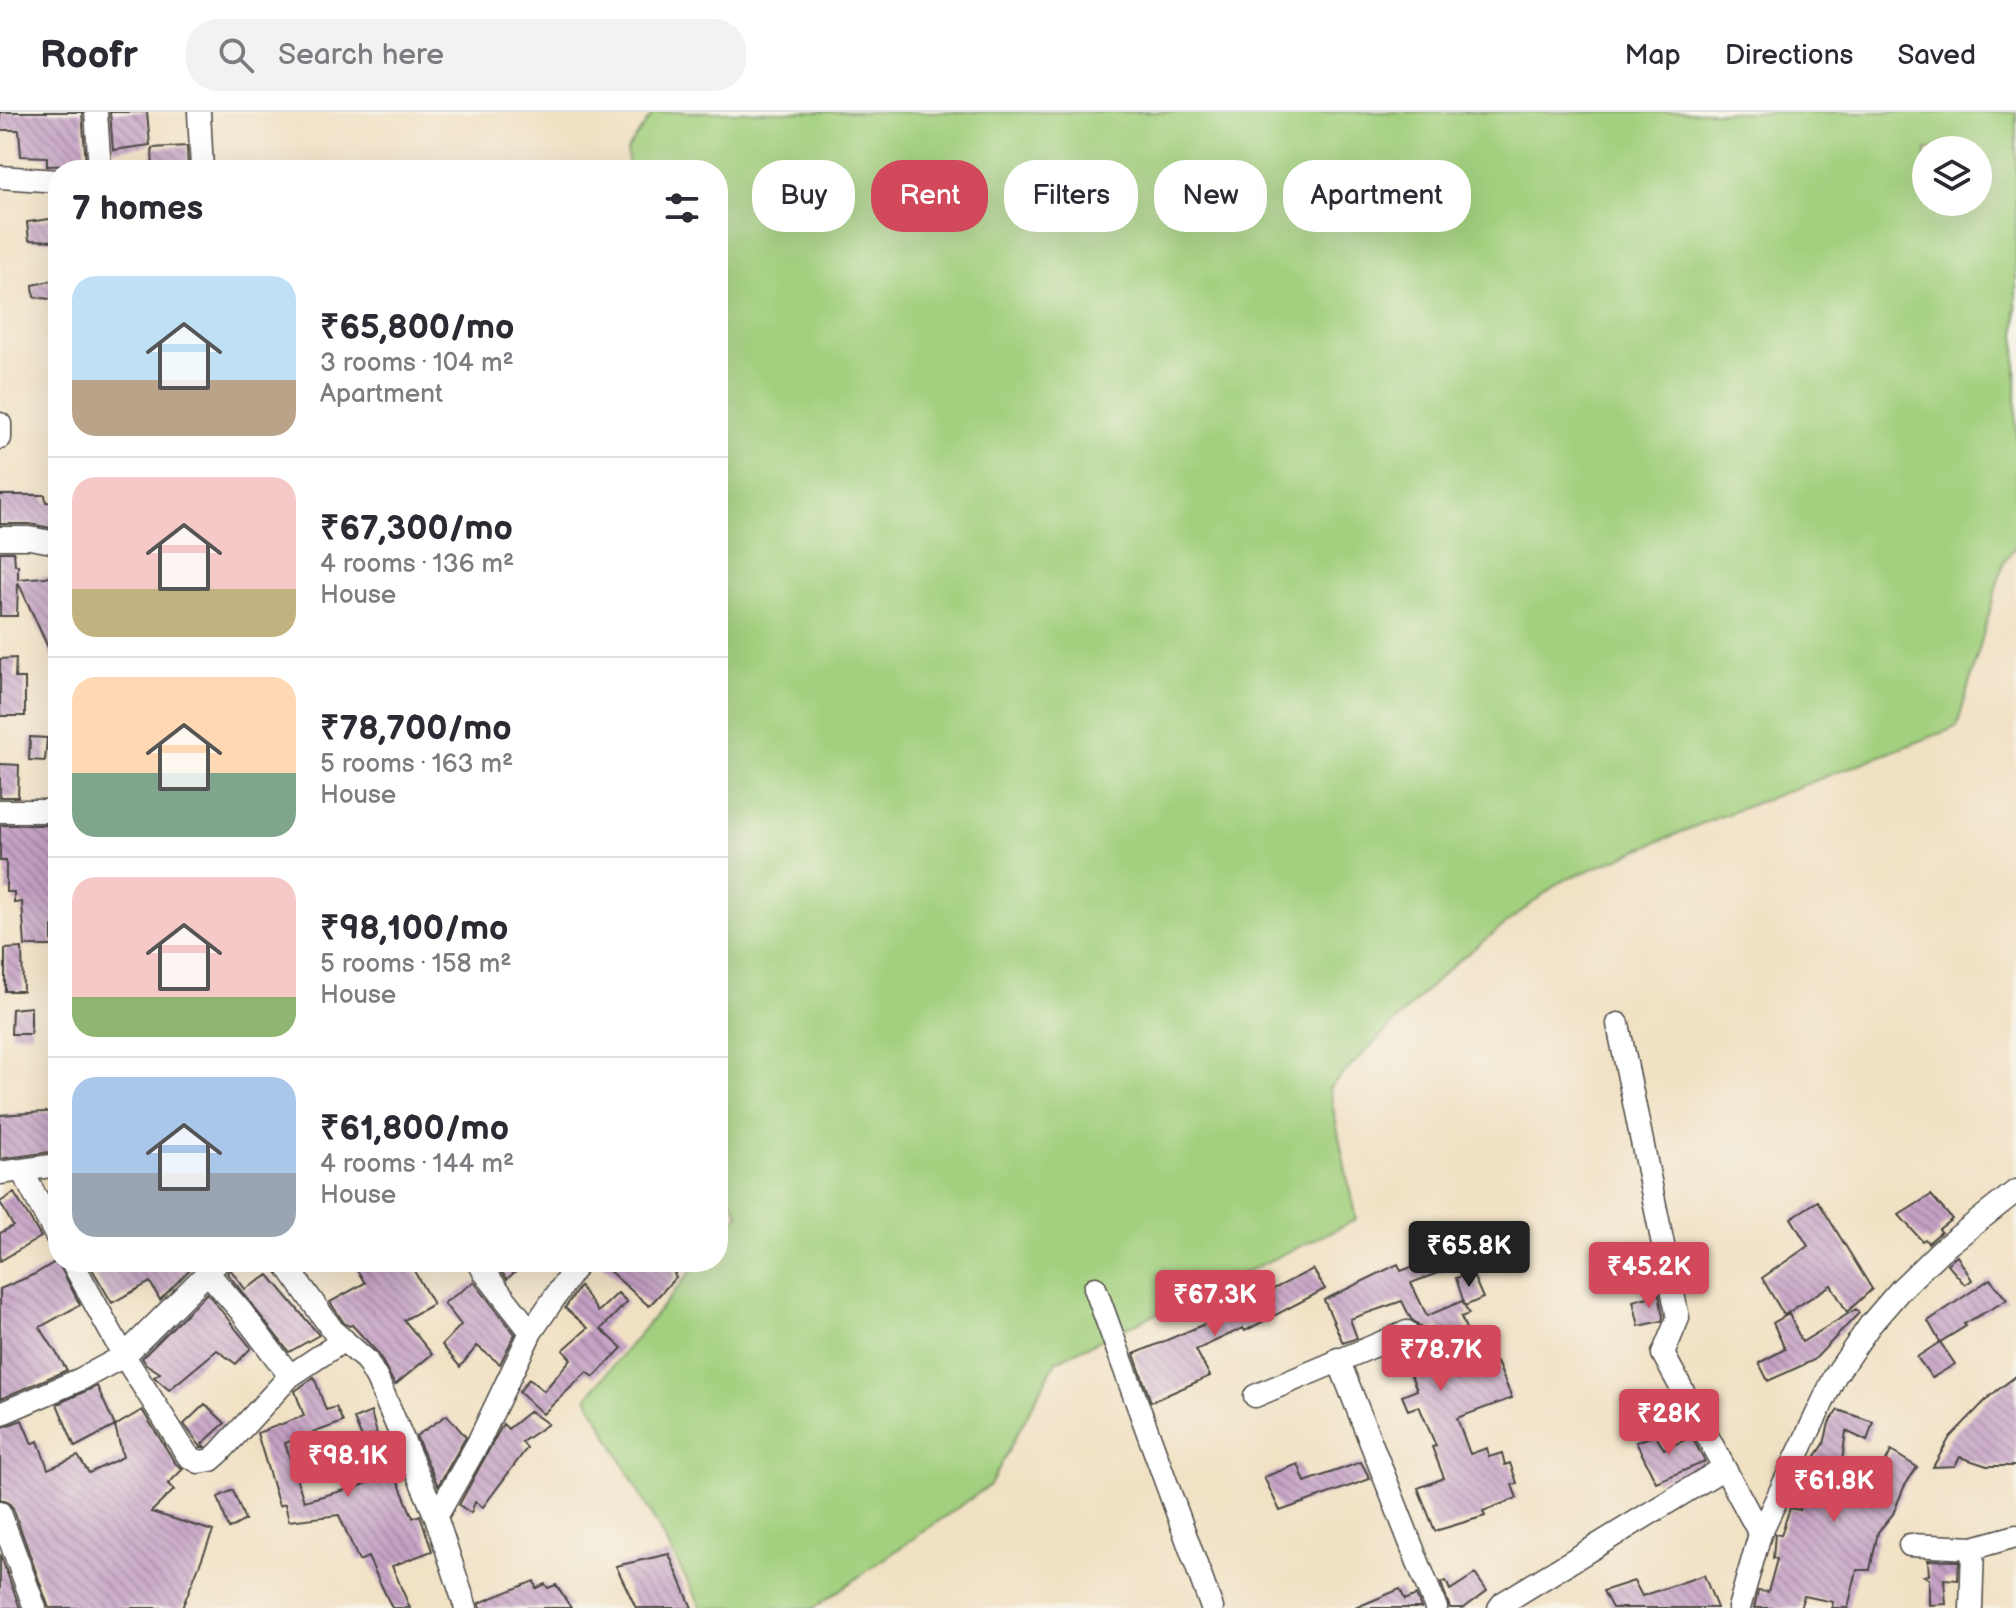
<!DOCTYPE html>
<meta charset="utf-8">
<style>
:root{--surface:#fff;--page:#f2f2f3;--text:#2b2b33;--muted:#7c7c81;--line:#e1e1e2;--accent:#d1495b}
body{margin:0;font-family:"Balsamiq Sans",sans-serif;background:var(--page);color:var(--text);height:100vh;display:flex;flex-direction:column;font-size:30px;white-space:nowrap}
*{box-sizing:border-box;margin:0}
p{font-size:26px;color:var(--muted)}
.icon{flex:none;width:44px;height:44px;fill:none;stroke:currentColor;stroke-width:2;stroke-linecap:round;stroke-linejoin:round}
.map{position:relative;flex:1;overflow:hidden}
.details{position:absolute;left:48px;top:48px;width:680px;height:1112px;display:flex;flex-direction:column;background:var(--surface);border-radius:32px;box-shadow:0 8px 32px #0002}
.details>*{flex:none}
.guide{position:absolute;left:752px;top:48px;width:760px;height:72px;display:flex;gap:16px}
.buttons{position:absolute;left:1912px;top:24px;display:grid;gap:16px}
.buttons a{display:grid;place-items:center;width:80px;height:80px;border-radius:50%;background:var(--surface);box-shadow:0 8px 32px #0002;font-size:40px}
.price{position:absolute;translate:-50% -68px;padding:0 18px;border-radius:8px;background:var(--accent);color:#fff;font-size:26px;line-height:52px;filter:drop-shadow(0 2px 4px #0008)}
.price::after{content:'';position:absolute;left:50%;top:48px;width:24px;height:18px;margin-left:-12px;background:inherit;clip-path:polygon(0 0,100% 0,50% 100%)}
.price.selected{background:#222;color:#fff}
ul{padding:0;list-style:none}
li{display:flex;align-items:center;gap:24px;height:200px;padding:0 24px}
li+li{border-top:2px solid var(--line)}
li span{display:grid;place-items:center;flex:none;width:224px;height:160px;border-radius:24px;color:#555}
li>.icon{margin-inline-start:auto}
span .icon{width:96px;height:96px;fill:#fffc;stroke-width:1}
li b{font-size:34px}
h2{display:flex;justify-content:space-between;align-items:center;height:96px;padding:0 24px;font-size:34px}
.pill{padding:0 28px;border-radius:32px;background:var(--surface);box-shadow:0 8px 32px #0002;font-size:28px;line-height:72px}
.pill.selected{background:var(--accent);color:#fff}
header{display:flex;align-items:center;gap:48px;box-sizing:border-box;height:112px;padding:0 40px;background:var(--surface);border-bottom:2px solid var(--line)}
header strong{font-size:38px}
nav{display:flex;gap:44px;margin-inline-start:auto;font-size:28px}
.search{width:560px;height:72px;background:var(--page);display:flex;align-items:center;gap:20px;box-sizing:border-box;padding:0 28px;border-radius:32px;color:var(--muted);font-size:30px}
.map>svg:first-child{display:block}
</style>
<header>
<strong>Roofr</strong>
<div class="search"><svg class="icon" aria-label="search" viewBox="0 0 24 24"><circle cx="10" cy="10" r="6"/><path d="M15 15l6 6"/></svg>Search here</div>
<nav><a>Map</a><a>Directions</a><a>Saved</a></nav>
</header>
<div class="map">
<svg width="2016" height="1496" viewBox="0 0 2016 1496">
<defs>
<pattern id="building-back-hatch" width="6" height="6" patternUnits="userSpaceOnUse" patternTransform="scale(2)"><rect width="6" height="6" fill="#c5a1c5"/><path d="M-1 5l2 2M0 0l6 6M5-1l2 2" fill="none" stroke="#a083a0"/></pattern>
</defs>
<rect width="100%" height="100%" fill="#f7f3e8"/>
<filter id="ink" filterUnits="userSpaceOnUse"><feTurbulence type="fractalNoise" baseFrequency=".0125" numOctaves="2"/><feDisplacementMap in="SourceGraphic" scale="16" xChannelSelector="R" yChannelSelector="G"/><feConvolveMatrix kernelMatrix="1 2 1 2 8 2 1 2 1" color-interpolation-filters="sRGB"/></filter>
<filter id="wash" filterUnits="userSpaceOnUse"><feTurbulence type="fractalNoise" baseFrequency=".006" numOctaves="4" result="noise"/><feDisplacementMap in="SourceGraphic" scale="32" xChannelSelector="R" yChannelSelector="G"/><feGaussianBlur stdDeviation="1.8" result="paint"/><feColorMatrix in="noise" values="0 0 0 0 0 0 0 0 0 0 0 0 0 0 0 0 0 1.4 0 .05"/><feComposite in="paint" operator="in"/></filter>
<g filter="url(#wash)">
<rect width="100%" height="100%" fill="#f1e1c4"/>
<path fill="#a2d07e" stroke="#667e54" stroke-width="2" fill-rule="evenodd" d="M 654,0 L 2016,0 L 2016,433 L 2004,449 L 1957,615 L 1703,711 L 1558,771 L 1449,856 L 1329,976 L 1356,1108 L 1056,1249 L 990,1373 L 814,1496 L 702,1496 L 587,1285 L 699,1150 L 718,1150 L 718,1127 L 739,1102 L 718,1063 L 718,58 L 629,58 L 627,38 ZM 1926,38 L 1978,38 L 1978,90 L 1926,90 Z"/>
<g id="blocks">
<path fill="url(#building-back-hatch)" d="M 0,0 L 82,0 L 86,53 L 47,54 L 47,45 L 21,44 L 19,18 L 0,18 Z
M 110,0 L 147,0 L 150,33 L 113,38 Z
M 187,34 L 188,58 L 153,58 L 152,36 Z
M 58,106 L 58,129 L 29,128 L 27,110 Z
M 58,167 L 58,188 L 34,185 L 33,173 Z
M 0,383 L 45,383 L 46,390 L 58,391 L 57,417 L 29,412 L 0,412 Z
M 0,440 L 14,440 L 15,453 L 18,453 L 18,467 L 58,464 L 58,557 L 18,470 L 17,504 L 0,504 Z
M 16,546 L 15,566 L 25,566 L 25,604 L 0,604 L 0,547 Z
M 30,625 L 47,626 L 45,649 L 29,648 Z
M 0,652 L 19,653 L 18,685 L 0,685 Z
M 0,713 L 58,713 L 58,813 L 52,814 L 52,834 L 25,834 L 22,790 L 14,791 L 14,780 L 6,780 L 6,749 L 0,749 Z
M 22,836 L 23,879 L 5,879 L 5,837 Z
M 31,895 L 31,922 L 11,922 L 12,897 Z
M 58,999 L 58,1039 L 0,1047 L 0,1003 Z
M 14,1081 L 41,1125 L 0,1149 L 0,1121 L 13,1114 L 0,1090 Z
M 1931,1083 L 1952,1107 L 1939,1117 L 1941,1120 L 1928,1131 L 1925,1127 L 1922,1129 L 1899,1103 Z
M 1818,1089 L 1872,1177 L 1847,1200 L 1831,1173 L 1784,1203 L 1762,1166 L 1808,1134 L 1791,1106 Z
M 1448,1141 L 1456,1154 L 1411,1171 L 1427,1204 L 1462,1189 L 1469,1202 L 1461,1205 L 1474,1236 L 1481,1233 L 1489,1253 L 1497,1250 L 1512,1286 L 1457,1306 L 1470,1342 L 1487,1336 L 1489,1345 L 1502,1341 L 1505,1353 L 1510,1351 L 1517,1371 L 1512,1373 L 1517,1386 L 1483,1399 L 1485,1404 L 1435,1419 L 1418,1376 L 1444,1366 L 1432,1335 L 1436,1334 L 1419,1294 L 1408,1298 L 1402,1284 L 1417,1278 L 1410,1261 L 1451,1245 L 1439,1215 L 1421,1222 L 1420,1214 L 1411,1207 L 1402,1189 L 1350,1207 L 1357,1226 L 1343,1231 L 1324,1188 L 1398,1152 L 1401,1159 Z
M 1957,1144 L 1972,1168 L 1965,1173 L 1947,1152 Z
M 55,1150 L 58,1150 L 80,1193 L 40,1215 L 67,1258 L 0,1287 L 0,1177 L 35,1162 Z
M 88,1150 L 197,1150 L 160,1188 L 150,1170 L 112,1191 Z
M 352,1150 L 409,1150 L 433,1192 L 404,1208 L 432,1242 L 395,1273 L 378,1241 L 352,1213 L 349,1214 L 344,1211 L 330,1190 L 365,1171 Z
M 504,1150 L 510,1150 L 517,1158 L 507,1167 L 497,1154 Z
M 599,1150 L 687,1150 L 674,1162 L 676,1165 L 649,1194 Z
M 230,1157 L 245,1177 L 269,1163 L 319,1223 L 289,1240 L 227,1161 Z
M 1313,1157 L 1325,1177 L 1245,1219 L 1243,1216 L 1196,1238 L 1210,1264 L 1151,1290 L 1134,1242 L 1233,1200 L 1232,1198 Z
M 1472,1161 L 1483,1186 L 1465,1194 L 1456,1166 Z
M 1990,1167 L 2007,1188 L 1964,1212 L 1966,1214 L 1940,1230 L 1928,1209 Z
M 474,1170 L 515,1222 L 500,1252 L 477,1234 L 460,1255 L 442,1233 L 461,1213 L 444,1191 Z
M 580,1174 L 598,1200 L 618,1181 L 627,1190 L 601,1217 L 622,1236 L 594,1265 L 587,1260 L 543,1302 L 519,1280 L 529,1267 L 544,1279 L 571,1247 L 563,1238 L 588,1216 L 565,1196 Z
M 207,1181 L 251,1236 L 236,1252 L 217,1238 L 169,1278 L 154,1265 L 160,1261 L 146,1252 L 142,1246 Z
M 1659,1182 L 1663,1205 L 1662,1209 L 1639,1214 L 1633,1189 Z
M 1856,1197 L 1859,1201 L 1814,1248 L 1768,1269 L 1759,1251 L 1785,1237 L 1773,1211 L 1789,1202 L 1802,1230 Z
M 1940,1230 L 1955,1252 L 1932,1266 L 1917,1245 Z
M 2016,1264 L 2016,1354 L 1987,1354 L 1960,1345 L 1955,1354 L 1933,1355 L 1950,1325 L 1990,1284 Z
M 314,1265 L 326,1298 L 336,1295 L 343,1310 L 285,1331 L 304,1389 L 360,1374 L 394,1360 L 413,1406 L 420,1403 L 432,1439 L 392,1454 L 410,1496 L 392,1496 L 368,1445 L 359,1449 L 339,1403 L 289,1409 L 285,1392 L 279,1394 L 257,1321 L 304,1304 L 295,1279 Z
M 97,1274 L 115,1314 L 75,1335 L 57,1292 Z
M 205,1292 L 225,1311 L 202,1332 L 205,1335 L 201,1335 L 184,1312 Z
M 142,1298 L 176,1352 L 183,1357 L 168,1372 L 174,1378 L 151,1400 L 213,1419 L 182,1496 L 49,1496 L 13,1396 L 8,1390 L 0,1387 L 0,1316 L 22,1308 L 32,1332 L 38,1329 L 48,1357 L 78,1344 L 89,1361 L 123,1345 L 115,1314 Z
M 1838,1298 L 1873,1310 L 1867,1329 L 1846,1319 L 1841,1357 L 1878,1366 L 1891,1339 L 1917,1355 L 1904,1375 L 1893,1402 L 1878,1420 L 1870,1458 L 1857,1458 L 1848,1496 L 1832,1496 L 1833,1490 L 1804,1484 L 1800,1496 L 1754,1496 L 1758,1479 L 1768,1480 L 1777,1447 L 1773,1446 L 1775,1422 L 1781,1423 L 1790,1396 L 1800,1398 L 1812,1350 L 1824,1332 L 1829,1311 Z
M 530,1299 L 548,1312 L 522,1330 L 527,1336 L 483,1395 L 475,1390 L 471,1401 L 459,1393 L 503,1312 L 508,1317 Z
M 371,1300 L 377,1322 L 362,1326 L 354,1307 Z
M 447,1303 L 466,1325 L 438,1374 L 416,1324 Z
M 1655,1323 L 1664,1337 L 1692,1325 L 1705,1350 L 1656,1370 L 1636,1330 Z
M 1361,1350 L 1370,1367 L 1280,1399 L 1264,1365 L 1298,1352 L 1305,1370 Z
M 233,1378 L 245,1408 L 229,1417 L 218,1385 Z
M 0,1442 L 20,1496 L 0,1496 Z
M 669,1442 L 692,1496 L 636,1496 L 616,1454 Z
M 1928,1448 L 1959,1449 L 1958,1468 L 1944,1467 L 1946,1492 L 1929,1493 L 1929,1467 L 1924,1464 L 1929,1463 Z
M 1475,1462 L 1487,1479 L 1464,1496 L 1450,1496 L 1441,1471 L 1446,1469 L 1450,1478 Z
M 1704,1463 L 1717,1496 L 1612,1496 L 1603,1479 L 1634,1469 L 1642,1484 Z
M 534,1469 L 536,1476 L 545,1472 L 548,1476 L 556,1473 L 571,1496 L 480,1496 L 479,1491 Z
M 1400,1477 L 1405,1488 L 1416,1483 L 1421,1496 L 1355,1496 Z"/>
</g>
</g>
<g filter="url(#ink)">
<use href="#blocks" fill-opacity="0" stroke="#494642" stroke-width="2"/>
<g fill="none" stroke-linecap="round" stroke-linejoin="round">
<g stroke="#494642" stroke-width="25">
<path id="minor" d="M 96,0 L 100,58
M 199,0 L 202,58
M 0,65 L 58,69
M 0,312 L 0,326
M 0,426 L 29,426 L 58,431
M 0,699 L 58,699
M 1618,912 L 1678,1206 L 1663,1242 L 1760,1422
M 22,1059 L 58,1127
M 0,1061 L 58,1053
M 72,1150 L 124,1244 L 188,1344 L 199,1350 L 211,1348 L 219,1341 L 290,1264 L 344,1228
M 284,1150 L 334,1220 L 366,1248 L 377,1267 L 436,1405 L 466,1496
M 479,1150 L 484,1160 L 531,1220
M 207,1160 L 240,1198 L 290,1264
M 1095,1176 L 1212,1496
M 1338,1247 L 1436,1496
M 1255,1284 L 1407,1220
M 0,1302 L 81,1267 L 124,1244 L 218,1150
M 0,1401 L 35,1496
M 436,1405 L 478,1331 L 531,1220 L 579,1150
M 1910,1433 L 1973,1436 L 2016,1424
M 1499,1496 L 1503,1491 L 1724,1356
M 1739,1496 L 1760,1422 L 1835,1264 L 1870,1213 L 1901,1177 L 1940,1139 L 2016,1079
M 1971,1496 L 1973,1436"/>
</g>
<use href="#minor" stroke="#fff" stroke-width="22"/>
</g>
</g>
</svg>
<div class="buttons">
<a><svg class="icon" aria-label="layers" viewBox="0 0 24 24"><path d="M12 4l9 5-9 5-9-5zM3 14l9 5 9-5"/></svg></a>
</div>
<b class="price selected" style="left:1469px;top:1177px">₹65.8K</b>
<b class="price" style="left:1649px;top:1198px">₹45.2K</b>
<b class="price" style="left:1215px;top:1226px">₹67.3K</b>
<b class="price" style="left:1441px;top:1281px">₹78.7K</b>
<b class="price" style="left:1669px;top:1345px">₹28K</b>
<b class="price" style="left:348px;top:1387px">₹98.1K</b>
<b class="price" style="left:1834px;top:1412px">₹61.8K</b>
<div class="guide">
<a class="pill">Buy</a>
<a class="pill selected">Rent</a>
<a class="pill">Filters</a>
<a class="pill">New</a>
<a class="pill">Apartment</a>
</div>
<section class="details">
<h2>7 homes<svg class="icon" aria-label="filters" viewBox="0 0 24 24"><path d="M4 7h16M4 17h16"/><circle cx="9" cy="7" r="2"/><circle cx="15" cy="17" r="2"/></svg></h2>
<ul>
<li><span style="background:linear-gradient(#bfe0f5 65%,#b9a48a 0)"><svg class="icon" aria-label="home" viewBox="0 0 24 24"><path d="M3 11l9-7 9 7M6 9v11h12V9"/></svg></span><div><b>₹65,800/mo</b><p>3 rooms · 104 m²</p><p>Apartment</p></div></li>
<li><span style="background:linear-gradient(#f6c9c9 70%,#c2b280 0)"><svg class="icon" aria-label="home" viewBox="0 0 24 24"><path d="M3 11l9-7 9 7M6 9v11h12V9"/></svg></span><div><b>₹67,300/mo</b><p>4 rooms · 136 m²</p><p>House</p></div></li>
<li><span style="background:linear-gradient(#ffd9b3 60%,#7fa58c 0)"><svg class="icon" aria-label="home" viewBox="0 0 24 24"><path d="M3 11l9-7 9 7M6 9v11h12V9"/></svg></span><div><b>₹78,700/mo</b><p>5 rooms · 163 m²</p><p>House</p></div></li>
<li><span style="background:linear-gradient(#f6c9c9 75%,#8fb573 0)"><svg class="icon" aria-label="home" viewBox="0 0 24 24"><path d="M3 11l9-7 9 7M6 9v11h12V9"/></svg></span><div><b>₹98,100/mo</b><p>5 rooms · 158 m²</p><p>House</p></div></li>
<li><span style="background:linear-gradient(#a9c7e8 60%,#9aa5b1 0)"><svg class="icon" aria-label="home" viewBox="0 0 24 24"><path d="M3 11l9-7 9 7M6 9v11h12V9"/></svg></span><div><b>₹61,800/mo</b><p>4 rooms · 144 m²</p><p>House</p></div></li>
</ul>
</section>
</div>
